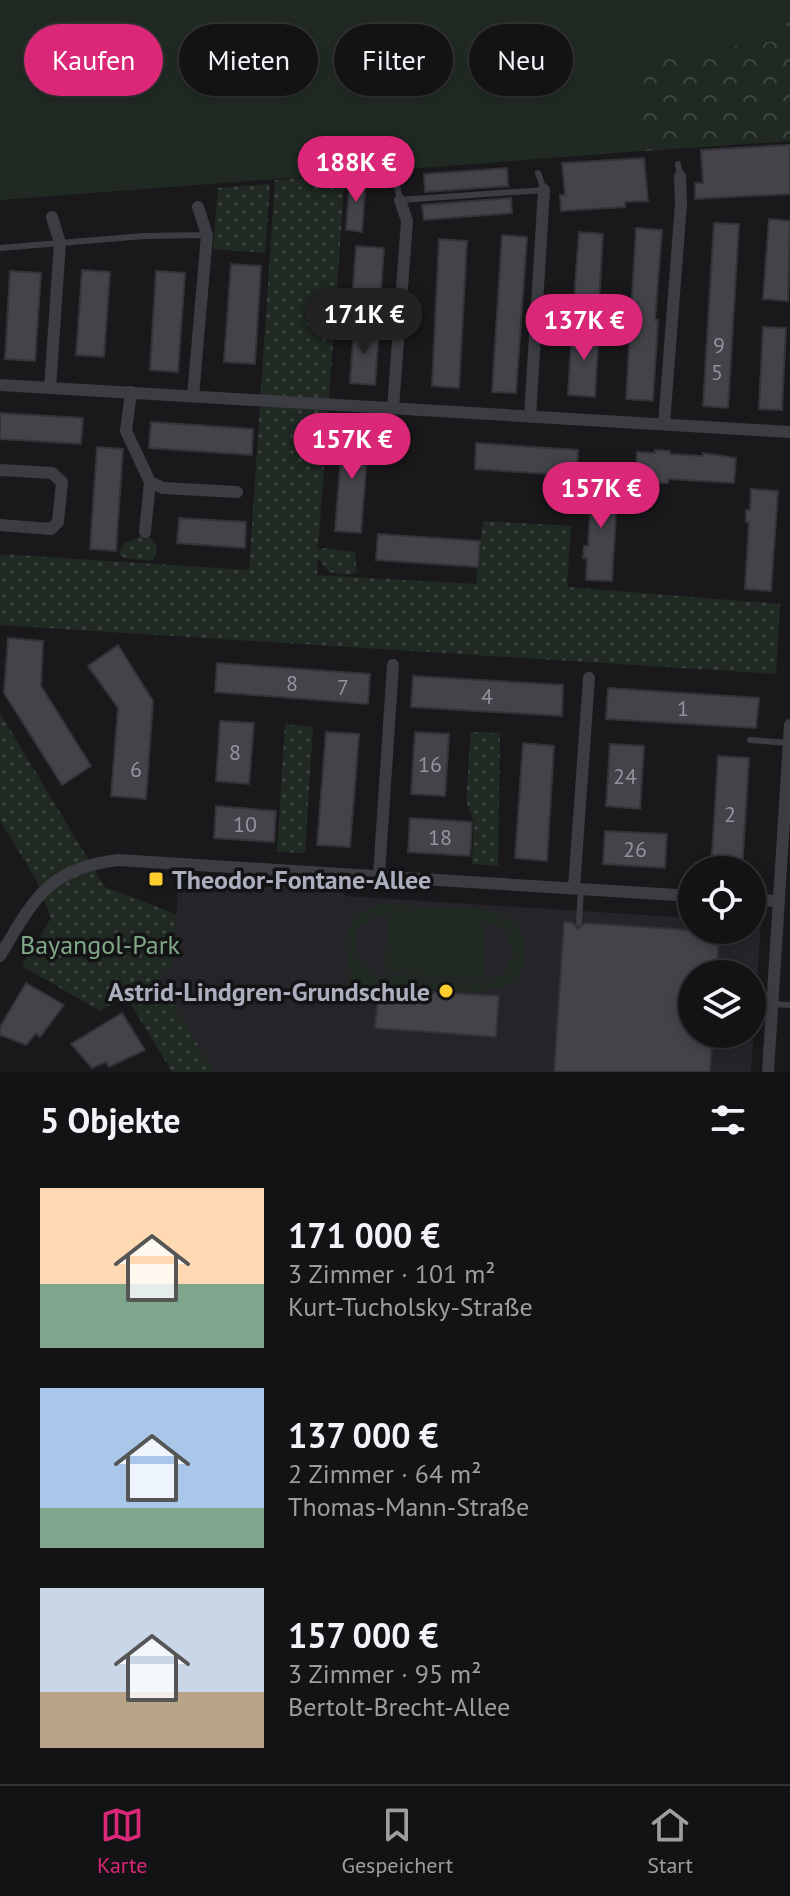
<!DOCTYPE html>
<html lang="de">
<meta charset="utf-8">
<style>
:root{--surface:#131315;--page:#1c1c1e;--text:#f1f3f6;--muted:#9d9ea0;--line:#323234;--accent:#db2777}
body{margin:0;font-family:"PT Sans",sans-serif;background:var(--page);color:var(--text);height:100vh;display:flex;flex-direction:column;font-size:30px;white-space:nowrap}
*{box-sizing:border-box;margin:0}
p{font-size:26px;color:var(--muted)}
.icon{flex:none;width:44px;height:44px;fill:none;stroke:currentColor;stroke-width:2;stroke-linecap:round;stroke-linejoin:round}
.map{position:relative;height:1072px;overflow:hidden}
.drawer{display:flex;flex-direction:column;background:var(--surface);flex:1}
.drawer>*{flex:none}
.top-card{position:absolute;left:24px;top:24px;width:742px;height:72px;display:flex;gap:16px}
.buttons{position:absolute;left:678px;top:856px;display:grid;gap:16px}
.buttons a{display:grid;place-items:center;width:88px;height:88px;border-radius:50%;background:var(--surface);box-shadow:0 4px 12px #0003,0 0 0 2px var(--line);font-size:40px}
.price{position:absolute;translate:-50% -68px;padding:0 18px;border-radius:28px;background:var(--accent);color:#fff;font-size:26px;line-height:52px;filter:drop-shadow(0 2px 4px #0008)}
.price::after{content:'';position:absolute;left:50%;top:48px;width:24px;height:18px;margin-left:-12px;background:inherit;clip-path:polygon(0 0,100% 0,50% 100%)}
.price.current{background:#222;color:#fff}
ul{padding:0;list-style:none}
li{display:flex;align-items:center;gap:24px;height:200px;padding:0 40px}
li span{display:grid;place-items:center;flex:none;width:224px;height:160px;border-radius:0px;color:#555}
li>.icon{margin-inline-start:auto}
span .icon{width:96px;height:96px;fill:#fffc;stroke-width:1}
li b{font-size:34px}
h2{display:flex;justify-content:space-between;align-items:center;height:96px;padding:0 40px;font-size:34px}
.pill{padding:0 28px;border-radius:36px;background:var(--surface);box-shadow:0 4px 12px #0003,0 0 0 2px var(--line);font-size:28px;line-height:72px}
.pill.current{background:var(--accent);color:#fff}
.tabs{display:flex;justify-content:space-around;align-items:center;height:112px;border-top:2px solid var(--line);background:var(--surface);font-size:22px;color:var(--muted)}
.tabs a{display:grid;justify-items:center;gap:4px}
.tabs .current{color:var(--accent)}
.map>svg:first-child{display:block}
</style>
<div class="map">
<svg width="790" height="1072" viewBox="0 0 790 1072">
<defs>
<pattern id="forest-crowns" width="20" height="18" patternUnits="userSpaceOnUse" patternTransform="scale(2)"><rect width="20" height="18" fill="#202a23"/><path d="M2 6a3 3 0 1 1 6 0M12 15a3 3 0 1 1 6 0" fill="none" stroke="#3e4641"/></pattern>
<pattern id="park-dots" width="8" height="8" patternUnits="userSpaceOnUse" patternTransform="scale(2)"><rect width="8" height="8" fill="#202a23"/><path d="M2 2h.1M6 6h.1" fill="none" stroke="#3e4641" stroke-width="1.8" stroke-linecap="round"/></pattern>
</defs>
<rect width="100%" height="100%" fill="#19191c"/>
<path fill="#252529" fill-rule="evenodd" d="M 179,877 L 345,886 L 345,896 L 692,918 L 692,930 L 752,930 L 752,922 L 761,923 L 751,1072 L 214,1072 L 157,977 L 172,968 ZM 692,974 L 752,974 L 752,1034 L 692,1034 Z"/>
<path fill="#202a23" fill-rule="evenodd" d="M 0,0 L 787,0 L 786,40 L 644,57 L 643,151 L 0,200 Z
M 382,904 L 487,910 L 506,916 L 517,926 L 525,941 L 526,954 L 520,975 L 506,987 L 480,992 L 349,985 L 349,972 L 353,972 C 337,942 347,911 382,904 ZM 375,916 L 388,916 L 384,973 L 482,979 L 486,923 L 399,917 L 496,924 L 507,932 L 514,954 L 504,974 L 483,981 L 380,975 L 363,965 L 357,954 L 354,944 L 359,927 Z"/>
<path fill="url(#forest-crowns)" d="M 787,0 L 790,0 L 790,141 L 643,151 L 644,57 L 786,40 Z"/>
<path fill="url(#park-dots)" d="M 345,175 L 318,550 L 325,548 L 355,552 L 357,572 L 347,575 L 329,572 L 318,558 L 317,575 L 476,584 L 483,521 L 571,526 L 567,587 L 780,604 L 776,674 L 0,625 L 0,554 L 249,570 L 275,180 Z
M 270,184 L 265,253 L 213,249 L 218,188 Z
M 144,535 C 158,540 160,549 152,561 L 124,558 L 119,554 L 123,544 Z
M 0,713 L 105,887 L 176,914 L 172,969 L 158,978 L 214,1072 L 172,1072 L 126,996 L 100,1011 L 22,966 L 51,918 L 36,879 L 0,821 Z
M 285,724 L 313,727 L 305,853 L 277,852 Z
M 471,732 L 500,733 L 498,866 L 472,864 L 474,821 L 466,801 Z"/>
<path fill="#434349" stroke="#333338" stroke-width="2" d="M 790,145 L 790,194 L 695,199 L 695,183 L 703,183 L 701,150 Z
M 644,158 L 648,201 L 625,202 L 625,207 L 561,211 L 560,195 L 565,195 L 562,163 Z
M 507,168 L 508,186 L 425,192 L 424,174 Z
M 350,176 L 366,177 L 362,232 L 346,230 Z
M 511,198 L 512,213 L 424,220 L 422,205 Z
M 769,219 L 790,221 L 788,301 L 763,299 Z
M 714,223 L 739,224 L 728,408 L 703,406 Z
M 636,228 L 662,230 L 655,320 L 658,320 L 653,401 L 626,399 Z
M 579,232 L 603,234 L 599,302 L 574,300 Z
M 502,235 L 527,237 L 516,393 L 492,392 Z
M 439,239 L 467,241 L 459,388 L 432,386 Z
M 356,246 L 384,248 L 380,304 L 352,302 Z
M 231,264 L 261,266 L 255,364 L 224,362 Z
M 82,270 L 110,272 L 104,357 L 76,355 Z
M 10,271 L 41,273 L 35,361 L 5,359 Z
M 156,271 L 185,273 L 178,372 L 150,370 Z
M 763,327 L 786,328 L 782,410 L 759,409 Z
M 354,328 L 379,330 L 375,385 L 350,383 Z
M 572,328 L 599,329 L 595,397 L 568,395 Z
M 0,413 L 83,418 L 81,444 L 0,439 Z
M 151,422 L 253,429 L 252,455 L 149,448 Z
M 343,429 L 369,431 L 361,533 L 335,531 Z
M 476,443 L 578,450 L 577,476 L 475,469 Z
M 97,447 L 123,449 L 116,551 L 90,549 Z
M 655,450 L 670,451 L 670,454 L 703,456 L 703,453 L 736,458 L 734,483 L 668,479 L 668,483 L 656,483 L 656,479 L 635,478 L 637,452 L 655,453 Z
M 592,479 L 618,481 L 612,581 L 586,580 L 587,558 L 583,558 L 584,546 L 588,546 L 590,514 L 586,514 L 586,501 L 590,500 Z
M 751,489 L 778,491 L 771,591 L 745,589 L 749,522 L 746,522 L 746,510 L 750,510 Z
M 179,518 L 246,522 L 245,548 L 177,543 Z
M 378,534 L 480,541 L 478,567 L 376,560 Z
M 8,638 L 43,641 L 41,686 L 91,766 L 62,785 L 4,693 Z
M 118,645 L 153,701 L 146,799 L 111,796 L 118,708 L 88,666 Z
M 217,663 L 370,674 L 368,704 L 215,692 Z
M 413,676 L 563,685 L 562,716 L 411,707 Z
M 608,688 L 759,698 L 756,728 L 606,719 Z
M 220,721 L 254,723 L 249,784 L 216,781 Z
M 326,732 L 359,734 L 350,847 L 317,845 Z
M 415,732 L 449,734 L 445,796 L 411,794 Z
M 523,743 L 554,746 L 547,861 L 515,858 Z
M 610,744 L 644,746 L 640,809 L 606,806 Z
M 718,756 L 749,758 L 742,870 L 711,870 Z
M 216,806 L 276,811 L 274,842 L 214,838 Z
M 410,818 L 472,822 L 470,856 L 408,852 Z
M 605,831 L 667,834 L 665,868 L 603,864 Z
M 564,922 L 573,923 L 578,929 L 585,923 L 719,932 L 717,974 L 692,974 L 692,1034 L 713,1034 L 710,1072 L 554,1072 Z
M 26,983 L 64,1005 L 40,1037 L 36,1033 L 26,1045 L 0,1035 L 0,1027 Z
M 379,989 L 499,996 L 496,1037 L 375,1028 Z
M 122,1013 L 145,1050 L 109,1067 L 106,1062 L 92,1068 L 71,1044 Z"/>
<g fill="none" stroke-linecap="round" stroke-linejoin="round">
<path stroke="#3c3c43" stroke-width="6" d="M 678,164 L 680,176
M 397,186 L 400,200 L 544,190 L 538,173
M 0,248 L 144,236 L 207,235
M 750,740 L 789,743
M 579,923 L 581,888
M 773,1004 L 790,1005"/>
<path stroke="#3c3c43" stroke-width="12" d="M 0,385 L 790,432
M 50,388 L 60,243 L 52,217
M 131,392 L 126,431 L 150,482 L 163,488 L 237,492
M 193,396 L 207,235 L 198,207
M 393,408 L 407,221 L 400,200
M 530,417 L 544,190
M 664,424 L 681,204 L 680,176
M 0,470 L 52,473 L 62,482 L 58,522 L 51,529 L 0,525
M 145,532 L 150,482
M 379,875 L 393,665
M 574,888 L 589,678
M 752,900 L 779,901
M 0,956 C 33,900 48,868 118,860 L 692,896
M 768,1072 L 790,725"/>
</g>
<g fill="#ffcd2e" stroke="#141417" stroke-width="3">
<rect x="148" y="871" width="16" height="16" rx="4"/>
<circle cx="446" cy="991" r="8"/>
</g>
<g text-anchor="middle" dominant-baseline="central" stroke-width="7" stroke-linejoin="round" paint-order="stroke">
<g font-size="22" fill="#91939f">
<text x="719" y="345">9</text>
<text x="717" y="372">5</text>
<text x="292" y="683">8</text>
<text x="343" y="687">7</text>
<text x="487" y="696">4</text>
<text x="683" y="708">1</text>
<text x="235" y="752">8</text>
<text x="430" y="764">16</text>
<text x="136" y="769">6</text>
<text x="625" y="776">24</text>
<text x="730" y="814">2</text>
<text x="245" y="824">10</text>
<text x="440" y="837">18</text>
<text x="635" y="849">26</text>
</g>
<g font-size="26" font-weight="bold" fill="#abaebc" stroke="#141417" text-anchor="start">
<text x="172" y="879">Theodor-Fontane-Allee</text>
<text x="430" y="991" text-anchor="end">Astrid-Lindgren-Grundschule</text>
</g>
<g font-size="26" fill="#80a987" stroke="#141417">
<text x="100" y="944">Bayangol-Park</text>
</g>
</g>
</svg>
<div class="buttons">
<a><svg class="icon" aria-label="locate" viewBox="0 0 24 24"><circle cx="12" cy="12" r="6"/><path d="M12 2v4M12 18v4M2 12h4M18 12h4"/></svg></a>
<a><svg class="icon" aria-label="layers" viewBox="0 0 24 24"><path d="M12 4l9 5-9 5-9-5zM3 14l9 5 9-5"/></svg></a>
</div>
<b class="price" style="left:356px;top:204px">188K €</b>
<b class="price current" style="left:364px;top:356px">171K €</b>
<b class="price" style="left:584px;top:362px">137K €</b>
<b class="price" style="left:352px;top:481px">157K €</b>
<b class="price" style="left:601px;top:530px">157K €</b>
<div class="top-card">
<a class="pill current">Kaufen</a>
<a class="pill">Mieten</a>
<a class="pill">Filter</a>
<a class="pill">Neu</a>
</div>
</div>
<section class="drawer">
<h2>5 Objekte<svg class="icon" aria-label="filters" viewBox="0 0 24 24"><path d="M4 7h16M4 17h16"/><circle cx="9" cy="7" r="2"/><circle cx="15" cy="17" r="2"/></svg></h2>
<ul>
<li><span style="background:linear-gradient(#ffd9b3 60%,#7fa58c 0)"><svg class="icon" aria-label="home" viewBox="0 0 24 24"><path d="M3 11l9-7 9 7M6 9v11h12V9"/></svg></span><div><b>171 000 €</b><p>3 Zimmer · 101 m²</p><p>Kurt-Tucholsky-Straße</p></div></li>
<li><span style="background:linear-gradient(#a9c7e8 75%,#7fa58c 0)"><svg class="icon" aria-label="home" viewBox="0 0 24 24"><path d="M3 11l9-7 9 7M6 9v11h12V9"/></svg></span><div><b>137 000 €</b><p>2 Zimmer · 64 m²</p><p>Thomas-Mann-Straße</p></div></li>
<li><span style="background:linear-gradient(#c9d6e8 65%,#b9a48a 0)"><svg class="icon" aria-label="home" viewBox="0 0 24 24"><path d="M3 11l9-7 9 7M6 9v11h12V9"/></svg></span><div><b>157 000 €</b><p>3 Zimmer · 95 m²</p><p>Bertolt-Brecht-Allee</p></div></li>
</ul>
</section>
<nav class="tabs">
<a class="current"><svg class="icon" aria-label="map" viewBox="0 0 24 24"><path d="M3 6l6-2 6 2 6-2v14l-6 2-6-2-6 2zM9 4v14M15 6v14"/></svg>Karte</a>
<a><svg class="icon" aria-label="saved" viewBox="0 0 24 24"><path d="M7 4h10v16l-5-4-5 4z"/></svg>Gespeichert</a>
<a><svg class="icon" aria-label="home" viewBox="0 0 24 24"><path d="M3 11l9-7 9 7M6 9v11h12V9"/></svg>Start</a>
</nav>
